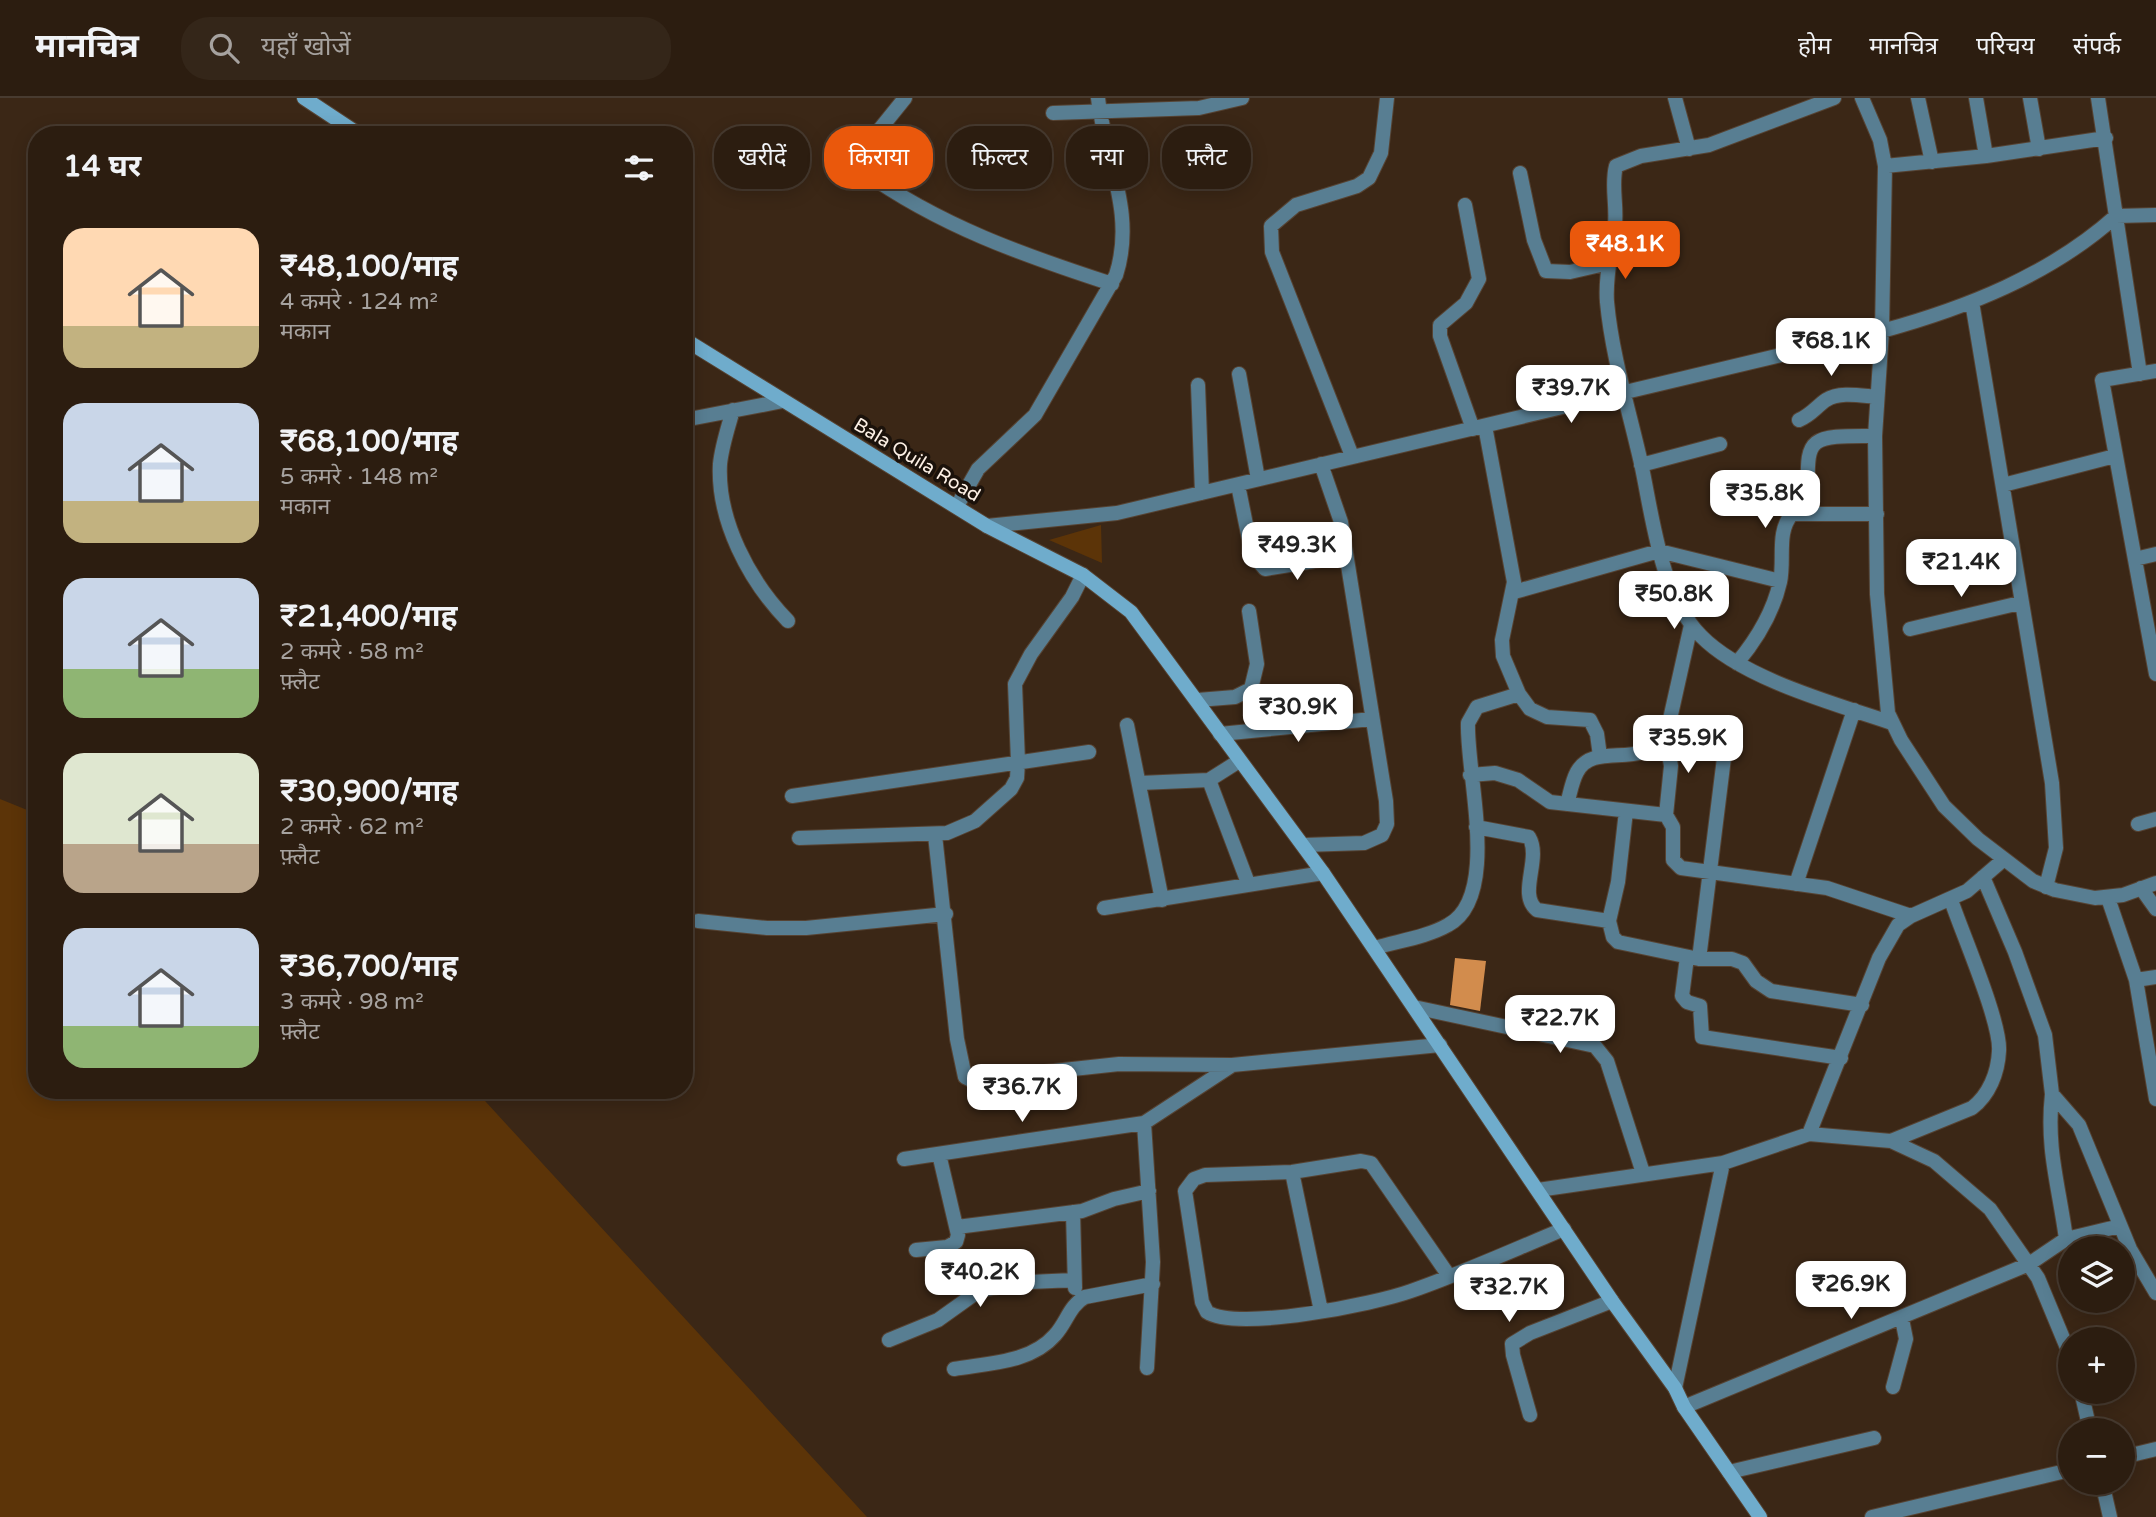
<!DOCTYPE html>
<html lang="hi">
<meta charset="utf-8">
<style>
:root{--surface:#2c1d10;--page:#342619;--text:#f1f3f6;--muted:#a6a29f;--line:#483b30;--accent:#ea580c}
body{margin:0;font-family:"Varela Round","Noto Sans Devanagari",sans-serif;background:var(--page);color:var(--text);height:100vh;display:flex;flex-direction:column;font-size:26px;white-space:nowrap}
*{box-sizing:border-box;margin:0}
p{font-size:23px;color:var(--muted)}
.icon{flex:none;width:38px;height:38px;fill:none;stroke:currentColor;stroke-width:2;stroke-linecap:round;stroke-linejoin:round}
.map{position:relative;flex:1;overflow:hidden}
.drawer{position:absolute;left:28px;top:28px;width:665px;height:973px;display:flex;flex-direction:column;background:var(--surface);border-radius:28px;box-shadow:0 4px 18px #0003,0 0 0 2px var(--line)}
.drawer>*{flex:none}
.top-card{position:absolute;left:714px;top:28px;width:665px;height:63px;display:flex;gap:14px}
.buttons{position:absolute;left:2058px;top:1138px;display:grid;gap:14px}
.buttons a{display:grid;place-items:center;width:77px;height:77px;border-radius:50%;background:var(--surface);box-shadow:0 4px 18px #0003,0 0 0 2px var(--line);font-size:35px}
.price{position:absolute;translate:-50% -60px;padding:0 16px;border-radius:14px;background:#fff;color:#222;font-size:23px;line-height:46px;filter:drop-shadow(0 2px 4px #0008)}
.price::after{content:'';position:absolute;left:50%;top:42px;width:21px;height:16px;margin-left:-10px;background:inherit;clip-path:polygon(0 0,100% 0,50% 100%)}
.price.on{background:var(--accent);color:#fff}
ul{padding:0;list-style:none}
li{display:flex;align-items:center;gap:21px;height:175px;padding:0 35px}
li span{display:grid;place-items:center;flex:none;width:196px;height:140px;border-radius:21px;color:#555}
li>.icon{margin-inline-start:auto}
span .icon{width:84px;height:84px;fill:#fffc;stroke-width:1}
li b{font-size:30px}
h2{display:flex;justify-content:space-between;align-items:center;height:84px;padding:0 35px;font-size:30px}
.chip{padding:0 24px;border-radius:28px;background:var(--surface);box-shadow:0 4px 18px #0003,0 0 0 2px var(--line);font-size:24px;line-height:63px}
.chip.on{background:var(--accent);color:#fff}
header{display:flex;align-items:center;gap:42px;box-sizing:border-box;height:98px;padding:0 35px;background:var(--surface);border-bottom:2px solid var(--line)}
header strong{font-size:33px}
nav{display:flex;gap:38px;margin-inline-start:auto;font-size:24px}
.search{width:490px;height:63px;background:var(--page);display:flex;align-items:center;gap:18px;box-sizing:border-box;padding:0 24px;border-radius:28px;color:var(--muted);font-size:26px}
.map>svg:first-child{display:block}
</style>
<header>
<strong>मानचित्र</strong>
<div class="search"><svg class="icon" aria-label="search" viewBox="0 0 24 24"><circle cx="10" cy="10" r="6"/><path d="M15 15l6 6"/></svg>यहाँ खोजें</div>
<nav><a>होम</a><a>मानचित्र</a><a>परिचय</a><a>संपर्क</a></nav>
</header>
<div class="map">
<svg width="2156" height="1419" viewBox="0 0 2156 1419">
<rect width="100%" height="100%" fill="#3b2716"/>
<path fill="#5c3408" d="M 1101,427 L 1102,465 L 1049,442 Z
M 0,701 L 37,716 L 37,992 L 475,992 L 867,1419 L 0,1419 Z"/>
<path fill="#d28c4d" d="M 1455,860 L 1486,863 L 1480,913 L 1450,907 Z"/>
<g fill="none" stroke-linecap="round" stroke-linejoin="round">
<g stroke="#564333" stroke-width="16">
<path id="street" d="M 905,0 L 859,57 L 863,73 C 940,128 1023,157 1112,186
M 1675,0 L 1689,51
M 1834,0 L 1709,47 L 1641,58 L 1616,68 C 1611,87 1617,106 1615,126 C 1612,152 1605,178 1607,204 C 1612,258 1629,312 1641,365 C 1653,420 1660,496 1701,538 C 1743,581 1836,606 1892,625
M 1862,0 L 1880,42 L 1885,68 L 1882,233 L 1875,338 L 1877,496 L 1888,615 L 1901,642 L 1944,708 L 1978,741 L 2033,783 L 2055,792 L 2095,800 L 2123,797 L 2156,785
M 1918,0 L 1932,64
M 1976,0 L 1986,58
M 2030,0 L 2039,51
M 2098,0 L 2140,276
M 1053,15 L 1199,10 L 1242,0
M 1885,68 L 1986,58 L 2106,40
M 1520,75 L 1534,142 L 1546,173 L 1570,174 L 1609,165
M 1465,107 L 1479,181 L 1466,205 L 1440,227 L 1440,238 L 1473,331
M 2116,118 L 2156,117
M 1972,204 L 2052,685 L 2056,750 L 2046,789
M 2156,273 L 2102,282 L 2156,576
M 1239,276 L 1258,381
M 1198,287 L 1202,395
M 733,312 C 728,330 722,347 720,366 C 717,422 749,483 788,523
M 684,322 L 783,303
M 1799,322 C 1811,317 1816,309 1826,302 C 1840,293 1862,298 1877,299
M 1485,328 L 1514,484 L 1502,542 L 1503,558 L 1519,596 L 1530,611 L 1547,619 L 1590,622 L 1597,636 L 1600,658
M 1352,358 L 1272,154 L 1271,128 L 1296,107 L 1357,88 L 1369,80 L 1381,55 L 1387,0
M 1641,367 L 1720,346
M 1238,387 L 1252,456 L 1265,471 L 1346,458
M 2003,387 L 2115,358
M 957,408 L 978,371 L 1035,317 L 1116,177 C 1136,115 1105,61 1098,0
M 1807,415 C 1810,342 1796,337 1875,338
M 987,428 L 1117,415 L 1882,233 C 1966,210 2050,177 2116,118
M 2135,461 L 2156,456
M 1514,494 L 1659,453 L 1780,483
M 1910,531 L 2020,505
M 1737,565 C 1757,541 1773,515 1780,484 C 1785,461 1776,434 1792,416 L 1877,416
M 1198,602 L 1235,599 L 1251,591 L 1257,566 L 1249,513
M 1127,627 L 1162,802
M 1669,627 L 1718,638 L 1725,652 L 1699,861
M 1220,636 L 1372,621
M 1470,677 L 1495,675 L 1518,682 L 1550,704 L 1666,717 L 1673,729 L 1673,762 L 1681,770 L 1827,790 L 1911,818
M 1209,682 L 1248,785
M 1140,685 L 1209,682 L 1239,663
M 792,698 L 1089,654
M 1567,706 C 1570,696 1572,683 1577,674 C 1594,643 1640,672 1666,639 L 1691,527
M 1626,713 L 1618,784 L 1609,823 L 1613,839 L 1618,844 L 1699,861 L 1732,861 L 1743,865 L 1756,883 L 1771,893 L 1862,907
M 1666,717 L 1671,668 L 1666,639
M 2138,726 L 2156,721
M 1476,729 L 1529,739 C 1542,761 1517,796 1537,812 L 1609,823
M 935,737 L 957,941 L 965,979 L 971,982 L 1119,966 L 1232,967 L 1440,947
M 799,740 L 947,735 L 975,723 L 1011,691 L 1017,680 L 1018,664 L 1015,586 L 1031,556 L 1072,499 L 1083,477
M 1304,747 L 1364,745 L 1382,737 L 1387,726 L 1386,703 L 1341,424 L 1321,366
M 1983,779 L 2015,854 L 2045,937 L 2052,996 L 2079,1027 L 2130,1151 L 2156,1195
M 1796,786 L 1854,612
M 2141,790 L 2156,811
M 2108,800 L 2136,882 L 2156,1001
M 1104,810 L 1323,775
M 698,823 L 767,830 L 806,830 L 946,816
M 1375,850 C 1398,843 1427,839 1448,827 C 1501,799 1466,675 1468,625 L 1477,609 L 1519,596
M 1687,859 L 1682,898 L 1687,904 L 1700,908 L 1702,939 L 1841,960
M 2136,882 L 2156,879
M 1414,909 L 1595,948 L 1607,963 L 1643,1075
M 2052,996 C 2046,1051 2059,1088 2066,1141
M 1809,1036 L 1879,860 L 1898,827 L 1911,818 L 1967,793 L 2003,762
M 1891,1043 L 1972,1010 C 1989,997 1998,975 1999,953 C 2001,924 1962,835 1951,802
M 904,1061 L 1144,1025
M 1292,1074 L 1321,1213
M 1538,1092 L 1723,1065 L 1809,1036 L 1891,1043 L 1934,1063 L 1990,1111 L 2038,1180 L 2070,1257
M 1073,1114 L 1075,1190
M 957,1129 L 1082,1113 L 1114,1101 L 1149,1093
M 916,1152 L 947,1149 L 956,1144 L 958,1137 L 939,1056
M 1449,1178 L 1371,1065 L 1361,1063 L 1292,1074 L 1205,1077 L 1194,1081 L 1185,1093 L 1202,1204 L 1207,1214 C 1237,1234 1375,1206 1411,1193 C 1463,1175 1513,1152 1564,1131
M 889,1242 L 938,1222 L 980,1192 L 1030,1184 L 1074,1182
M 1147,1270 L 1153,1164 L 1144,1025 L 1231,968
M 954,1271 C 988,1265 1031,1265 1055,1237 C 1067,1224 1069,1208 1085,1199 L 1153,1186
M 1893,1289 L 1906,1241 L 1902,1221
M 1675,1290 L 1723,1065
M 2081,1293 L 2090,1332
M 1684,1309 L 2029,1166 L 2066,1141 L 2120,1128
M 1530,1317 L 1513,1257 L 1512,1246 L 1530,1235 L 1612,1203
M 2123,1359 L 2156,1351
M 1729,1374 L 1874,1340
M 2102,1384 L 2110,1419
M 1872,1419 L 2070,1372"/>
</g>
<g stroke="#564333" stroke-width="16">
<path id="secondary" d="M 304,0 L 360,37
M 684,241 L 987,428 L 1083,477 L 1131,514 L 1323,775 L 1612,1203 L 1675,1290 L 1684,1309 L 1760,1419"/>
</g>
<use href="#street" stroke="#587e92" stroke-width="14"/>
<use href="#secondary" stroke="#6faccc" stroke-width="14"/>
</g>
<g text-anchor="middle" dominant-baseline="central" stroke-width="7" stroke-linejoin="round" paint-order="stroke">
<g font-size="19" fill="#fdf0e5" stroke="#1b120b">
<text transform="translate(917 362) rotate(31)">Bala Quila Road</text>
</g>
</g>
</svg>
<div class="buttons">
<a><svg class="icon" aria-label="layers" viewBox="0 0 24 24"><path d="M12 4l9 5-9 5-9-5zM3 14l9 5 9-5"/></svg></a>
<a>+</a>
<a>−</a>
</div>
<b class="price on" style="left:1625px;top:183px">₹48.1K</b>
<b class="price" style="left:1831px;top:280px">₹68.1K</b>
<b class="price" style="left:1571px;top:327px">₹39.7K</b>
<b class="price" style="left:1765px;top:432px">₹35.8K</b>
<b class="price" style="left:1297px;top:484px">₹49.3K</b>
<b class="price" style="left:1961px;top:501px">₹21.4K</b>
<b class="price" style="left:1674px;top:533px">₹50.8K</b>
<b class="price" style="left:1298px;top:646px">₹30.9K</b>
<b class="price" style="left:1688px;top:677px">₹35.9K</b>
<b class="price" style="left:1560px;top:957px">₹22.7K</b>
<b class="price" style="left:1022px;top:1026px">₹36.7K</b>
<b class="price" style="left:980px;top:1211px">₹40.2K</b>
<b class="price" style="left:1851px;top:1223px">₹26.9K</b>
<b class="price" style="left:1509px;top:1226px">₹32.7K</b>
<div class="top-card">
<a class="chip">खरीदें</a>
<a class="chip on">किराया</a>
<a class="chip">फ़िल्टर</a>
<a class="chip">नया</a>
<a class="chip">फ़्लैट</a>
</div>
<section class="drawer">
<h2>14 घर<svg class="icon" aria-label="filters" viewBox="0 0 24 24"><path d="M4 7h16M4 17h16"/><circle cx="9" cy="7" r="2"/><circle cx="15" cy="17" r="2"/></svg></h2>
<ul>
<li><span style="background:linear-gradient(#ffd9b3 70%,#c2b280 0)"><svg class="icon" aria-label="home" viewBox="0 0 24 24"><path d="M3 11l9-7 9 7M6 9v11h12V9"/></svg></span><div><b>₹48,100/माह</b><p>4 कमरे · 124 m²</p><p>मकान</p></div></li>
<li><span style="background:linear-gradient(#c9d6e8 70%,#c2b280 0)"><svg class="icon" aria-label="home" viewBox="0 0 24 24"><path d="M3 11l9-7 9 7M6 9v11h12V9"/></svg></span><div><b>₹68,100/माह</b><p>5 कमरे · 148 m²</p><p>मकान</p></div></li>
<li><span style="background:linear-gradient(#c9d6e8 65%,#8fb573 0)"><svg class="icon" aria-label="home" viewBox="0 0 24 24"><path d="M3 11l9-7 9 7M6 9v11h12V9"/></svg></span><div><b>₹21,400/माह</b><p>2 कमरे · 58 m²</p><p>फ़्लैट</p></div></li>
<li><span style="background:linear-gradient(#dfe7d0 65%,#b9a48a 0)"><svg class="icon" aria-label="home" viewBox="0 0 24 24"><path d="M3 11l9-7 9 7M6 9v11h12V9"/></svg></span><div><b>₹30,900/माह</b><p>2 कमरे · 62 m²</p><p>फ़्लैट</p></div></li>
<li><span style="background:linear-gradient(#c9d6e8 70%,#8fb573 0)"><svg class="icon" aria-label="home" viewBox="0 0 24 24"><path d="M3 11l9-7 9 7M6 9v11h12V9"/></svg></span><div><b>₹36,700/माह</b><p>3 कमरे · 98 m²</p><p>फ़्लैट</p></div></li>
</ul>
</section>
</div>
